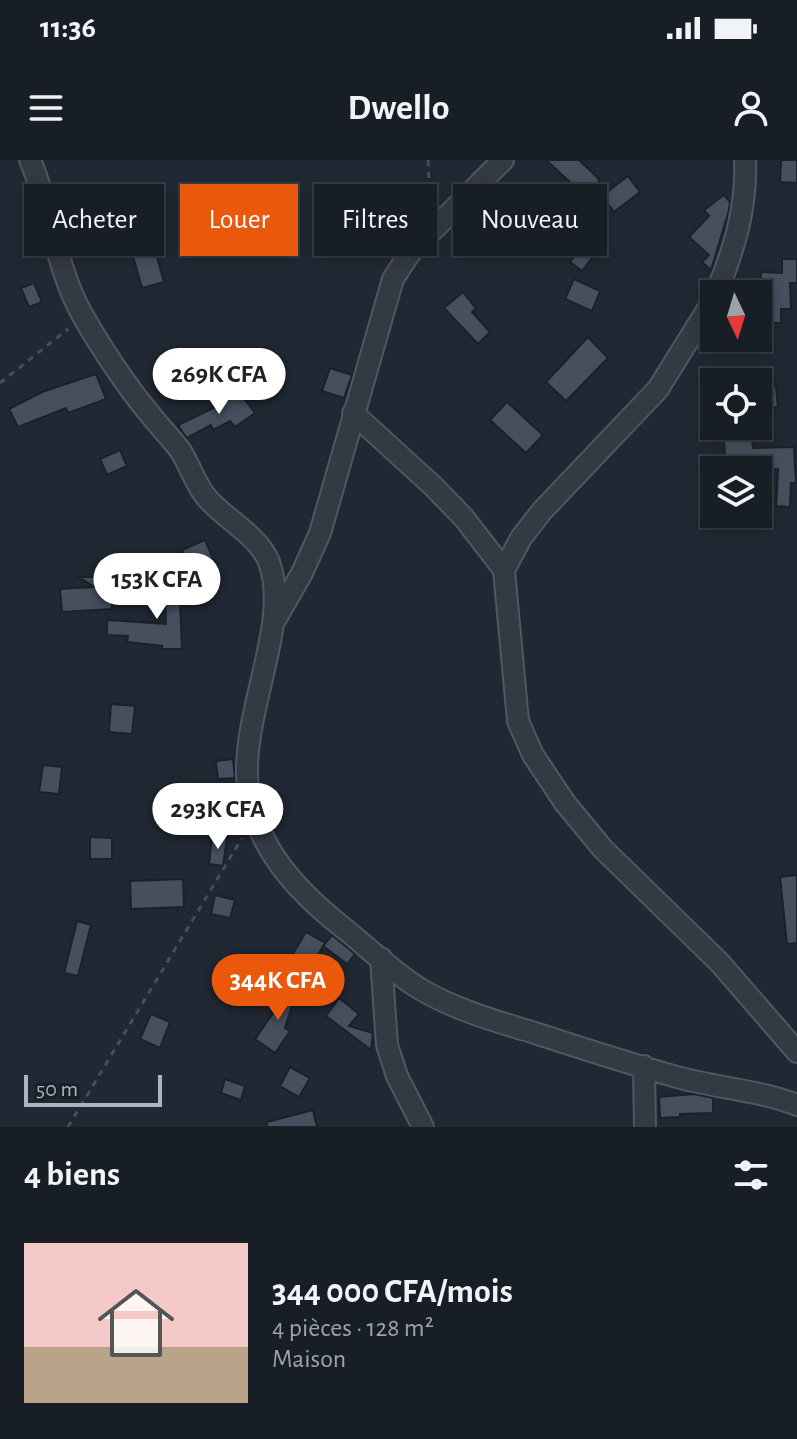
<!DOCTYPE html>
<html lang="fr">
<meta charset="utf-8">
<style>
:root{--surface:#181e26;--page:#252b32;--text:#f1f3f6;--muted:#9fa2a7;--line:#363c43;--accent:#ea580c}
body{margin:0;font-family:"Alegreya Sans",sans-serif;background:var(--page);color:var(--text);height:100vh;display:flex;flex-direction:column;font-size:30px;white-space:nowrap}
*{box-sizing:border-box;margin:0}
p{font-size:26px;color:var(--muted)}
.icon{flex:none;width:44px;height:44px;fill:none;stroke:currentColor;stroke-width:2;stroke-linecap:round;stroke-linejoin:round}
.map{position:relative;height:967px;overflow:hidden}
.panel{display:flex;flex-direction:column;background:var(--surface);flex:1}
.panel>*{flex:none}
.guide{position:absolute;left:24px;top:24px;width:750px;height:72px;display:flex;gap:16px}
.needle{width:52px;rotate:176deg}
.tools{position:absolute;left:700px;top:120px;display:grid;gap:16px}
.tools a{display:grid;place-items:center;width:72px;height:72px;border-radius:0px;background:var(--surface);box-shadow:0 4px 12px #0003,0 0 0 2px var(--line);font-size:40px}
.scale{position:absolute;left:24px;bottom:20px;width:138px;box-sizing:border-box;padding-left:8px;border:4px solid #adb4c1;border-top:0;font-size:22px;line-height:28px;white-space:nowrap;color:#adb4c1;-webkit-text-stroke:6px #191f28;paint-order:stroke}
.price{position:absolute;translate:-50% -68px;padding:0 18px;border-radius:28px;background:#fff;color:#222;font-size:26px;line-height:52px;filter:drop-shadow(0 2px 4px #0008)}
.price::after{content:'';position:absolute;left:50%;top:48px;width:24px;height:18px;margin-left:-12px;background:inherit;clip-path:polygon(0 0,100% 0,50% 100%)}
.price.selected{background:var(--accent);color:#fff}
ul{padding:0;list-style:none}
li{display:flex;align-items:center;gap:24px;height:200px;padding:0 24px}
li span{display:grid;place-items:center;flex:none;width:224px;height:160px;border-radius:0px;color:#555}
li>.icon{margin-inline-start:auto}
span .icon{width:96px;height:96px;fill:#fffc;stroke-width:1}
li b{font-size:34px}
h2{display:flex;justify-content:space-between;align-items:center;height:96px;padding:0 24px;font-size:34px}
.pill{padding:0 28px;border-radius:0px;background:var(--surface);box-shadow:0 4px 12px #0003,0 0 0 2px var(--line);font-size:28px;line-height:72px}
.pill.selected{background:var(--accent);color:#fff}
.status{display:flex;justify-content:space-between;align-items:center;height:56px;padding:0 40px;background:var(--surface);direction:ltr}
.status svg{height:22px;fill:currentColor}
header{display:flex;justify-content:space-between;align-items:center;height:104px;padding:0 24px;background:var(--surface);font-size:36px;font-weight:700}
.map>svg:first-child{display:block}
</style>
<div class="status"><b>11:36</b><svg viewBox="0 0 49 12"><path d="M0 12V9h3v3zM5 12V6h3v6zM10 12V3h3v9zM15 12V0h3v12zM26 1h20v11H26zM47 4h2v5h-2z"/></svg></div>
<header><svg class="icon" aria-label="menu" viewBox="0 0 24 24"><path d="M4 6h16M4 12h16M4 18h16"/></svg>Dwello<svg class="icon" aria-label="person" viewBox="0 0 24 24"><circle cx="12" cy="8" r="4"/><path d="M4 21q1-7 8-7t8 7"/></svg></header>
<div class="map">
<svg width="797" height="967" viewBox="0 0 797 967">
<rect width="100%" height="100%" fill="#202833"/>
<path fill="#464f5d" stroke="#1b212a" stroke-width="2" d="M 546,0 L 579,0 L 600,20 L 585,36 Z
M 781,0 L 797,0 L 797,23 L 780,22 Z
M 628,16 L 640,32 L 614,52 L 602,36 Z
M 724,35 L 730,42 L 729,50 L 711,110 L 702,102 L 709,95 L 689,77 L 709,56 L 704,50 Z
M 83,37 L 85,53 L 67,55 L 65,39 Z
M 527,50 L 549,68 L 533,87 L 510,69 Z
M 591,75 L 602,85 L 582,111 L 570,102 Z
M 151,76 L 164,122 L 142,128 L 129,82 Z
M 782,99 L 797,99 L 797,123 L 790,123 L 791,149 L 781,149 L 781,163 L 758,163 L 761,112 L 782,113 Z
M 574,119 L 600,131 L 592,151 L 565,139 Z
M 34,123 L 42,142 L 29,147 L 21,128 Z
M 463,132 L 476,148 L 472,152 L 490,172 L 478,184 L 444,148 Z
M 588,177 L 608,198 L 566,241 L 546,222 Z
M 330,208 L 352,215 L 344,238 L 322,231 Z
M 96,214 L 106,239 L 68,253 L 66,248 L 18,267 L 9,249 L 42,232 Z
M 776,227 L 778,247 L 758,249 L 758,229 Z
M 239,232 L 255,253 L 235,267 L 230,261 L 213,270 L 211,265 L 187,278 L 183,273 L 178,265 L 222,244 Z
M 507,242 L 543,275 L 526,293 L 490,260 Z
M 722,266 L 751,266 L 753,288 L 794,287 L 796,323 L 791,323 L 790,347 L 776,346 L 778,309 L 727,310 Z
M 120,290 L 127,306 L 107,315 L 100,299 Z
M 205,380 L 215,403 L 192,413 L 182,390 Z
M 184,415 L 186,440 L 180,441 L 182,489 L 162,489 L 162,486 L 127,482 L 128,476 L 107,475 L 107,460 L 166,464 L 164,416 Z
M 79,417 L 111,417 L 112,449 L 62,452 L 60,429 L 94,427 Z
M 111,544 L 135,546 L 132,574 L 109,572 Z
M 233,599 L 235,618 L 218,619 L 216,601 Z
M 43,605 L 62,607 L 59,634 L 39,632 Z
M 212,676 L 227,678 L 223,706 L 209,704 Z
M 90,677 L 112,678 L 112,699 L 90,699 Z
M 797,715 L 797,783 L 787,784 L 780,717 Z
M 183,719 L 184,747 L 131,749 L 130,721 Z
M 215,735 L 235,740 L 230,758 L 211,754 Z
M 77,761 L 91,765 L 78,816 L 64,813 Z
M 306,772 L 325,783 L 310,808 L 291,797 Z
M 332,775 L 355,794 L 347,804 L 323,786 Z
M 297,819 L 300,821 L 285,868 L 290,871 L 275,893 L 255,879 Z
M 339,838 L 359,854 L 349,866 L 373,873 L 371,890 L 326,856 Z
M 151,854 L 170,862 L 160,888 L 140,879 Z
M 290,907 L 310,918 L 299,937 L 280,926 Z
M 225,919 L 245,926 L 241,940 L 221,933 Z
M 694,934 L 713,938 L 713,953 L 680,954 L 680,957 L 660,958 L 659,937 Z
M 313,950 L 317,967 L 267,967 L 267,962 Z"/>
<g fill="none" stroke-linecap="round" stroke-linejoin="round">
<g stroke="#505762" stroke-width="24">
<path id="minor" d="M 30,0 C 52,51 55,107 83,156 C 100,186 127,227 149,253 C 159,266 170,277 180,290 C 190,305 195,324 207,338 C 226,360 258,375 269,402 C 292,463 239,557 248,627 C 255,686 296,730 341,766 C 368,787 393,813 422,830 C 458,851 499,862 538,874 C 584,889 630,904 677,917 C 717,928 758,930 797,945
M 716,134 C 734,89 747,49 745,0
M 353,253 L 433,326 L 464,358 L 504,410 L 518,561 L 533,595 L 565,643 L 603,689 L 720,803 L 797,892
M 504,410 L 521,378 L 542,351 L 658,229 L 714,139
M 275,460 L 302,413 L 320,373 L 393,119 L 410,93 L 503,0
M 381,798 L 387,885 L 397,916 L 423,967
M 644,906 L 645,967"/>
</g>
<path stroke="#415154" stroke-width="3" stroke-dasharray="6 6" stroke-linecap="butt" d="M 428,0 L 430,44
M 0,223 L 68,169
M 68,967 L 242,678"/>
<use href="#minor" stroke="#333a44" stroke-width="20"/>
</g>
</svg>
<div class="tools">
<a><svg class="needle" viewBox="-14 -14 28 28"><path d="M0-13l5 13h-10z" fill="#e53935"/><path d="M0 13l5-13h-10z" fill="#9fa2a7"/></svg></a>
<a><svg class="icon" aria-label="locate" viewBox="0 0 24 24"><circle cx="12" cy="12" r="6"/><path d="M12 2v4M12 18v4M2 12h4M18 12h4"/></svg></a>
<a><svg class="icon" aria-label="layers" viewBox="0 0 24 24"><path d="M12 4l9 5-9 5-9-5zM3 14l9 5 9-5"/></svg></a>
</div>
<div class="scale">50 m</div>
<b class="price" style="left:219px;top:256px">269K CFA</b>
<b class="price" style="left:157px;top:461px">153K CFA</b>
<b class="price" style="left:218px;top:691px">293K CFA</b>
<b class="price selected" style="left:278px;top:862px">344K CFA</b>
<div class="guide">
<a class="pill">Acheter</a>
<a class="pill selected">Louer</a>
<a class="pill">Filtres</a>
<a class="pill">Nouveau</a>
</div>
</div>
<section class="panel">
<h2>4 biens<svg class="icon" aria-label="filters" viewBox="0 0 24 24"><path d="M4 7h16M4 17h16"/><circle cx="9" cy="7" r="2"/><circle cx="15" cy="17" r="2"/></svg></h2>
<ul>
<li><span style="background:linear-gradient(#f6c9c9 65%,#b9a48a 0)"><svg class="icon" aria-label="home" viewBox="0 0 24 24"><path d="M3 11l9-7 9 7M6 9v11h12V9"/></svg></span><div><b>344 000 CFA/mois</b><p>4 pièces · 128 m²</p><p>Maison</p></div></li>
</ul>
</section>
